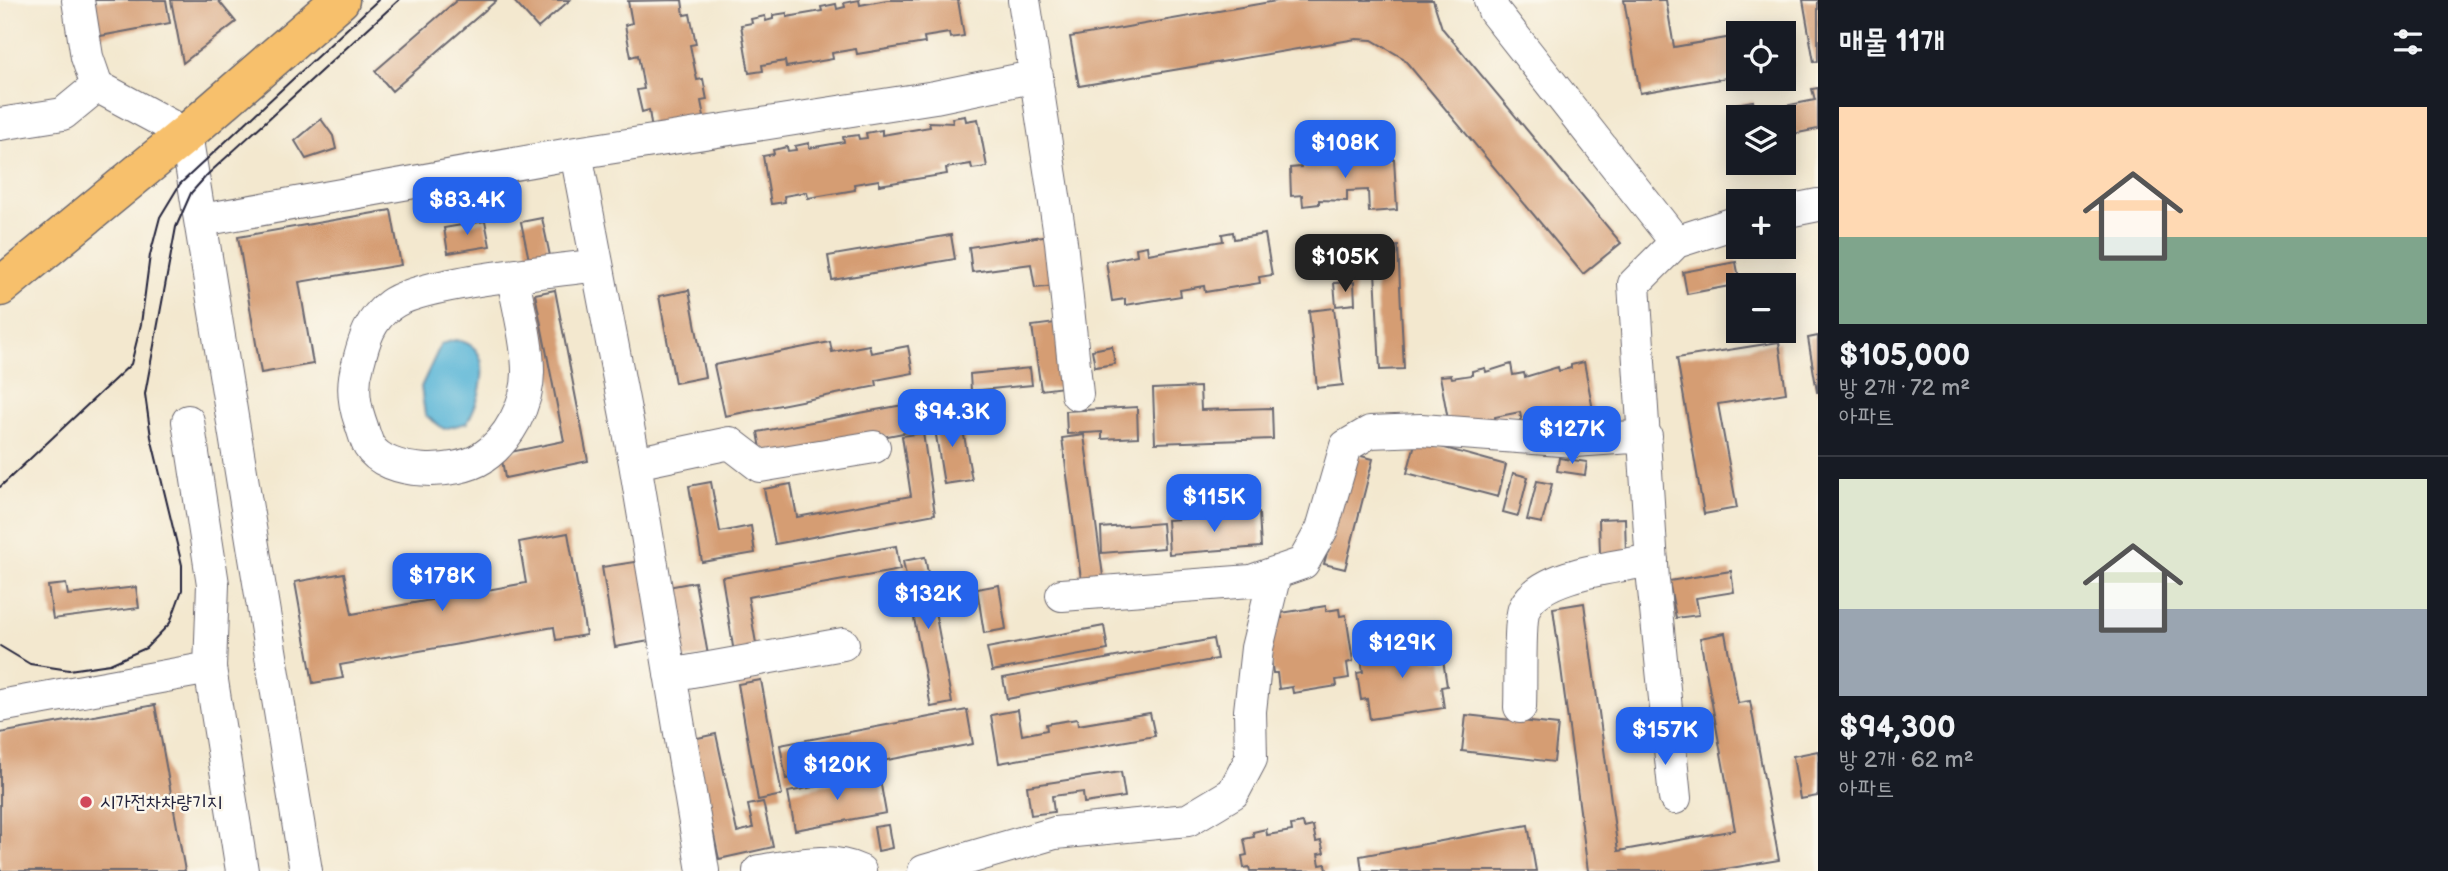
<!DOCTYPE html>
<html lang="ko">
<meta charset="utf-8">
<style>
:root{--surface:#171b24;--page:#20242c;--text:#f1f3f6;--muted:#9ea1a6;--line:#363941;--accent:#2563eb}
body{margin:0;font-family:"Balsamiq Sans","Poor Story",sans-serif;background:var(--page);color:var(--text);height:100vh;display:flex;flex-direction:column;font-size:26px;white-space:nowrap}
*{box-sizing:border-box;margin:0}
p{font-size:23px;color:var(--muted)}
.icon{flex:none;width:38px;height:38px;fill:none;stroke:currentColor;stroke-width:2;stroke-linecap:round;stroke-linejoin:round}
.map{position:relative;flex:1;overflow:hidden}
.details{display:flex;flex-direction:column;background:var(--surface);width:630px}
.details>*{flex:none}
.buttons{position:absolute;left:1726px;top:21px;display:grid;gap:14px}
.buttons a{display:grid;place-items:center;width:70px;height:70px;border-radius:0px;background:var(--surface);box-shadow:0 4px 18px #0003;font-size:35px}
.price{position:absolute;translate:-50% -60px;padding:0 16px;border-radius:14px;background:var(--accent);color:#fff;font-size:23px;line-height:46px;filter:drop-shadow(0 2px 4px #0008)}
.price::after{content:'';position:absolute;left:50%;top:42px;width:21px;height:16px;margin-left:-10px;background:inherit;clip-path:polygon(0 0,100% 0,50% 100%)}
.price.current{background:#222;color:#fff}
ul{padding:0;list-style:none}
li{display:grid;align-content:center;gap:14px;height:371px;padding:0 21px}
li+li{border-top:2px solid var(--line)}
li span{display:grid;place-items:center;height:217px;border-radius:0px;color:#555}
li>.icon{margin-inline-start:auto}
span .icon{width:126px;height:126px;fill:#fffc;stroke-width:1}
li b{font-size:30px}
h2{display:flex;justify-content:space-between;align-items:center;height:84px;padding:0 21px;font-size:30px}
main{display:flex;flex:1;min-height:0}
.map>svg:first-child{display:block}
</style>
<main>
<div class="map">
<svg width="1818" height="871" viewBox="0 0 1818 871">
<rect width="100%" height="100%" fill="#fbf7ec"/>
<filter id="ink" filterUnits="userSpaceOnUse"><feTurbulence type="fractalNoise" baseFrequency=".0143" numOctaves="2"/><feDisplacementMap in="SourceGraphic" scale="14" xChannelSelector="R" yChannelSelector="G"/><feConvolveMatrix kernelMatrix="1 2 1 2 8 2 1 2 1" color-interpolation-filters="sRGB"/></filter>
<filter id="wash" filterUnits="userSpaceOnUse"><feTurbulence type="fractalNoise" baseFrequency=".00686" numOctaves="4" result="noise"/><feDisplacementMap in="SourceGraphic" scale="28" xChannelSelector="R" yChannelSelector="G"/><feGaussianBlur stdDeviation="1.57" result="paint"/><feColorMatrix in="noise" values="0 0 0 0 0 0 0 0 0 0 0 0 0 0 0 0 0 1.4 0 .05"/><feComposite in="paint" operator="in"/></filter>
<g filter="url(#wash)">
<rect width="100%" height="100%" fill="#f3e8cf"/>
<path fill="#59b5d7" stroke="#3e6c89" stroke-width="2" d="M 455,340 C 498,345 481,397 467,423 L 444,429 L 425,415 L 421,387 L 441,344 Z"/>
<g id="blocks">
<path fill="#d59d73" d="M 89,0 L 166,0 L 170,23 L 95,37 Z
M 171,0 L 218,0 L 236,22 L 183,63 Z
M 457,0 L 497,0 L 392,91 L 375,71 Z
M 513,0 L 570,0 L 538,28 Z
M 682,0 L 684,15 L 690,14 L 696,44 L 690,45 L 697,80 L 703,79 L 707,100 L 701,101 L 705,122 L 652,131 L 649,110 L 642,112 L 637,90 L 644,89 L 638,55 L 631,57 L 625,25 L 632,23 L 628,1 Z
M 859,0 L 860,5 L 887,0 L 958,0 L 964,36 L 950,38 L 949,33 L 924,37 L 925,43 L 857,54 L 856,49 L 832,53 L 833,59 L 786,67 L 785,61 L 762,65 L 763,71 L 749,73 L 741,25 L 752,23 L 751,19 L 765,16 L 766,21 L 773,19 L 773,15 L 787,13 L 787,17 L 822,11 L 821,7 L 836,4 L 837,9 L 845,7 L 844,3 Z
M 1282,0 L 1433,0 L 1442,28 L 1621,243 L 1583,274 L 1403,58 L 1372,40 L 1356,39 L 1079,86 L 1070,37 Z
M 1624,0 L 1666,0 L 1674,47 L 1738,36 L 1738,76 L 1640,93 Z
M 1803,0 L 1818,0 L 1818,61 L 1814,62 Z
M 1786,28 L 1793,67 L 1783,68 L 1783,33 L 1762,32 Z
M 1818,88 L 1818,129 L 1783,136 L 1783,117 L 1738,117 L 1736,139 L 1730,105 L 1753,101 L 1755,112 L 1815,100 L 1812,89 Z
M 965,116 L 966,121 L 978,119 L 987,167 L 972,169 L 971,164 L 946,168 L 947,174 L 879,185 L 879,180 L 854,184 L 855,190 L 808,198 L 807,192 L 784,196 L 785,202 L 771,204 L 763,156 L 774,154 L 773,150 L 787,147 L 788,151 L 796,150 L 795,146 L 809,143 L 809,148 L 844,142 L 843,137 L 858,135 L 859,139 L 867,138 L 866,133 L 882,130 L 882,135 L 930,127 L 929,122 L 953,123 L 952,118 Z
M 321,119 L 333,136 L 336,149 L 306,159 L 295,141 Z
M 1316,150 L 1317,162 L 1330,161 L 1329,152 L 1340,151 L 1340,163 L 1356,162 L 1355,155 L 1369,154 L 1369,161 L 1394,159 L 1397,210 L 1369,212 L 1368,190 L 1347,191 L 1347,201 L 1319,200 L 1319,204 L 1303,206 L 1302,195 L 1291,196 L 1290,168 L 1301,167 L 1300,152 Z
M 514,194 L 517,213 L 496,217 L 492,198 Z
M 391,210 L 401,265 L 299,282 L 313,364 L 261,373 L 238,237 Z
M 542,218 L 550,256 L 529,260 L 521,222 Z
M 485,221 L 490,246 L 448,253 L 444,228 Z
M 1233,232 L 1234,239 L 1265,234 L 1272,275 L 1259,277 L 1260,283 L 1205,292 L 1204,286 L 1180,290 L 1181,296 L 1125,305 L 1125,299 L 1112,301 L 1106,261 L 1137,255 L 1136,248 L 1147,246 L 1148,254 L 1223,241 L 1222,234 Z
M 951,235 L 955,259 L 832,280 L 828,256 Z
M 1050,235 L 1057,286 L 1035,288 L 1031,264 L 972,272 L 969,247 Z
M 1398,246 L 1404,369 L 1380,370 L 1375,271 L 1306,275 L 1304,252 Z
M 1736,262 L 1740,284 L 1687,294 L 1683,272 Z
M 1354,282 L 1355,304 L 1336,306 L 1334,283 Z
M 555,290 L 588,461 L 505,478 L 501,454 L 564,441 L 535,294 Z
M 689,290 L 705,377 L 675,383 L 659,296 Z
M 1334,308 L 1343,385 L 1317,388 L 1309,311 Z
M 1055,323 L 1064,387 L 1041,390 L 1032,326 Z
M 1818,336 L 1818,392 L 1817,392 L 1808,338 Z
M 830,342 L 832,352 L 869,345 L 871,353 L 908,346 L 913,373 L 876,380 L 877,386 L 725,416 L 714,365 Z
M 1779,342 L 1786,393 L 1718,404 L 1737,508 L 1704,514 L 1677,358 Z
M 1112,346 L 1115,364 L 1095,367 L 1092,350 Z
M 1584,362 L 1593,410 L 1533,425 L 1533,421 L 1522,423 L 1520,412 L 1495,417 L 1495,421 L 1449,425 L 1440,376 L 1451,375 L 1452,378 L 1472,375 L 1472,371 L 1485,368 L 1486,372 L 1511,364 L 1513,375 L 1524,373 L 1525,377 L 1558,367 L 1559,371 L 1571,368 L 1571,365 Z
M 1030,368 L 1032,385 L 971,391 L 970,374 Z
M 1200,387 L 1201,410 L 1272,408 L 1273,439 L 1155,443 L 1153,389 Z
M 919,402 L 924,429 L 763,460 L 758,432 Z
M 1137,407 L 1138,437 L 1102,439 L 1102,432 L 1067,434 L 1066,411 Z
M 960,413 L 972,480 L 944,484 L 933,417 Z
M 923,433 L 935,514 L 775,544 L 764,489 L 791,484 L 797,517 L 911,496 L 902,436 Z
M 1084,435 L 1103,576 L 1081,579 L 1062,438 Z
M 1416,440 L 1506,465 L 1498,497 L 1407,473 Z
M 1353,454 L 1373,459 L 1345,569 L 1324,564 Z
M 1559,458 L 1587,462 L 1585,475 L 1557,471 Z
M 1513,473 L 1528,477 L 1518,516 L 1503,512 Z
M 1537,481 L 1552,484 L 1542,523 L 1527,520 Z
M 711,482 L 720,532 L 751,526 L 755,553 L 702,562 L 689,486 Z
M 1259,513 L 1261,547 L 1169,554 L 1167,520 Z
M 1625,518 L 1626,554 L 1600,555 L 1599,519 Z
M 1162,523 L 1164,548 L 1102,553 L 1101,528 Z
M 568,533 L 586,635 L 556,640 L 554,627 L 340,665 L 343,678 L 313,683 L 295,582 L 344,573 L 352,614 L 526,583 L 519,542 Z
M 896,546 L 900,570 L 748,597 L 757,649 L 734,653 L 722,577 Z
M 925,557 L 952,703 L 931,707 L 903,561 Z
M 648,560 L 661,639 L 615,647 L 602,567 Z
M 1731,571 L 1734,592 L 1696,598 L 1699,615 L 1676,618 L 1669,581 Z
M 695,582 L 708,655 L 682,660 L 668,587 Z
M 66,584 L 68,595 L 136,587 L 139,608 L 53,619 L 48,586 Z
M 999,585 L 1006,629 L 984,633 L 977,589 Z
M 1584,603 L 1618,851 L 1735,830 L 1700,638 L 1725,633 L 1738,703 L 1750,701 L 1779,860 L 1713,871 L 1588,871 L 1553,608 Z
M 1326,606 L 1326,611 L 1339,609 L 1340,616 L 1346,615 L 1353,661 L 1347,663 L 1349,678 L 1336,680 L 1337,686 L 1293,693 L 1292,687 L 1279,689 L 1277,673 L 1273,673 L 1266,627 L 1269,619 L 1282,618 L 1281,613 Z
M 1104,626 L 1108,650 L 992,671 L 987,648 Z
M 1213,639 L 1217,659 L 1007,699 L 1003,678 Z
M 1434,641 L 1437,661 L 1443,660 L 1447,686 L 1441,687 L 1444,708 L 1370,719 L 1367,699 L 1361,700 L 1357,673 L 1363,672 L 1360,652 Z
M 761,680 L 782,795 L 758,800 L 738,684 Z
M 155,705 L 185,871 L 0,871 L 0,733 Z
M 967,710 L 973,744 L 786,779 L 780,745 Z
M 1018,710 L 1022,735 L 1047,730 L 1046,724 L 1077,719 L 1078,725 L 1150,713 L 1155,736 L 999,763 L 991,715 Z
M 1466,715 L 1558,725 L 1554,762 L 1462,751 Z
M 716,734 L 737,832 L 753,828 L 748,805 L 763,802 L 773,847 L 719,859 L 693,739 Z
M 1818,751 L 1818,796 L 1800,799 L 1793,756 Z
M 1121,772 L 1125,797 L 1084,803 L 1083,792 L 1052,796 L 1054,812 L 1031,815 L 1027,786 Z
M 879,774 L 886,813 L 795,830 L 788,792 Z
M 1303,823 L 1304,828 L 1313,826 L 1316,842 L 1321,841 L 1324,853 L 1318,854 L 1320,865 L 1326,864 L 1327,871 L 1250,871 L 1249,867 L 1244,868 L 1242,856 L 1247,855 L 1244,839 L 1254,837 L 1253,832 L 1266,829 L 1267,835 L 1292,831 L 1291,825 Z
M 888,825 L 892,848 L 878,851 L 874,827 Z
M 1528,825 L 1536,871 L 1362,871 L 1360,856 Z"/>
</g>
</g>
<g filter="url(#ink)">
<use href="#blocks" fill-opacity="0" stroke="#6b676f" stroke-width="2"/>
<g fill="none" stroke-linecap="round" stroke-linejoin="round">
<g stroke="#6b676f" stroke-width="34">
<path id="minor" d="M 78,0 L 87,57 L 97,86 L 186,134 L 306,871
M 1024,0 L 1061,242 L 1077,394
M 1490,0 L 1494,11 L 1676,242
M 0,124 L 63,114 L 97,86
M 576,153 L 635,463 L 703,871
M 1783,212 L 1818,205
M 202,220 L 576,153 L 935,97 L 1037,76
M 513,277 C 518,307 528,341 528,372 C 528,404 509,440 482,458 C 456,475 387,476 369,446 C 365,439 363,429 360,421 C 353,401 352,383 358,364 C 364,341 369,320 390,305 C 421,281 552,272 597,265
M 188,421 L 213,584 L 210,668
M 635,463 L 730,443 L 760,466 L 874,447
M 1062,595 L 1251,581 L 1303,563 L 1322,529 L 1346,446 L 1370,432 L 1421,430 L 1574,441 L 1646,436
M 670,675 L 843,644
M 0,706 L 210,668 L 242,871
M 1520,707 C 1521,689 1519,622 1524,609 C 1539,573 1618,567 1652,560
M 1675,798 L 1653,580 L 1634,284 L 1676,242 L 1738,222
M 759,871 C 791,866 829,856 860,871
M 924,871 L 1055,833 L 1188,820 L 1233,793 L 1251,759 L 1250,711 L 1257,648 L 1275,574"/>
</g>
<g stroke="#6b676f" stroke-width="41">
<path id="major" d="M 0,287 L 186,134 L 340,0"/>
</g>
<use href="#minor" stroke="#fff" stroke-width="32"/>
<use href="#major" stroke="#f7c06c" stroke-width="38"/>
<path stroke="#22223b" stroke-width="2" d="M 0,487 L 131,364 L 141,324 L 150,255 L 160,217 L 180,184 L 378,0
M 0,646 L 30,664 L 69,670 L 110,664 L 146,648 L 170,623 L 182,590 L 182,565 L 151,437 L 145,394 L 176,227 L 191,193 L 208,174 L 399,0"/>
</g>
</g>
<circle fill="#d1495b" stroke="#fbf7ec" stroke-width="2.5" cx="86" cy="802" r="7"/>
<g text-anchor="middle" dominant-baseline="central" stroke-width="5" stroke-linejoin="round" paint-order="stroke">
<g font-size="19" fill="#22223b" stroke="#fbf7ec" text-anchor="start">
<text x="100" y="802">시가전차차량기지</text>
</g>
</g>
</svg>
<div class="buttons">
<a><svg class="icon" aria-label="locate" viewBox="0 0 24 24"><circle cx="12" cy="12" r="6"/><path d="M12 2v4M12 18v4M2 12h4M18 12h4"/></svg></a>
<a><svg class="icon" aria-label="layers" viewBox="0 0 24 24"><path d="M12 4l9 5-9 5-9-5zM3 14l9 5 9-5"/></svg></a>
<a>+</a>
<a>−</a>
</div>
<b class="price" style="left:1345px;top:180px">$108K</b>
<b class="price" style="left:467px;top:237px">$83.4K</b>
<b class="price current" style="left:1345px;top:294px">$105K</b>
<b class="price" style="left:952px;top:449px">$94.3K</b>
<b class="price" style="left:1572px;top:466px">$127K</b>
<b class="price" style="left:1214px;top:534px">$115K</b>
<b class="price" style="left:442px;top:613px">$178K</b>
<b class="price" style="left:928px;top:631px">$132K</b>
<b class="price" style="left:1402px;top:680px">$129K</b>
<b class="price" style="left:1665px;top:767px">$157K</b>
<b class="price" style="left:837px;top:802px">$120K</b>
</div>
<section class="details">
<h2>매물 11개<svg class="icon" aria-label="filters" viewBox="0 0 24 24"><path d="M4 7h16M4 17h16"/><circle cx="9" cy="7" r="2"/><circle cx="15" cy="17" r="2"/></svg></h2>
<ul>
<li><span style="background:linear-gradient(#ffd9b3 60%,#7fa58c 0)"><svg class="icon" aria-label="home" viewBox="0 0 24 24"><path d="M3 11l9-7 9 7M6 9v11h12V9"/></svg></span><div><b>$105,000</b><p>방 2개 · 72 m²</p><p>아파트</p></div></li>
<li><span style="background:linear-gradient(#dfe7d0 60%,#9aa5b1 0)"><svg class="icon" aria-label="home" viewBox="0 0 24 24"><path d="M3 11l9-7 9 7M6 9v11h12V9"/></svg></span><div><b>$94,300</b><p>방 2개 · 62 m²</p><p>아파트</p></div></li>
</ul>
</section>
</main>
